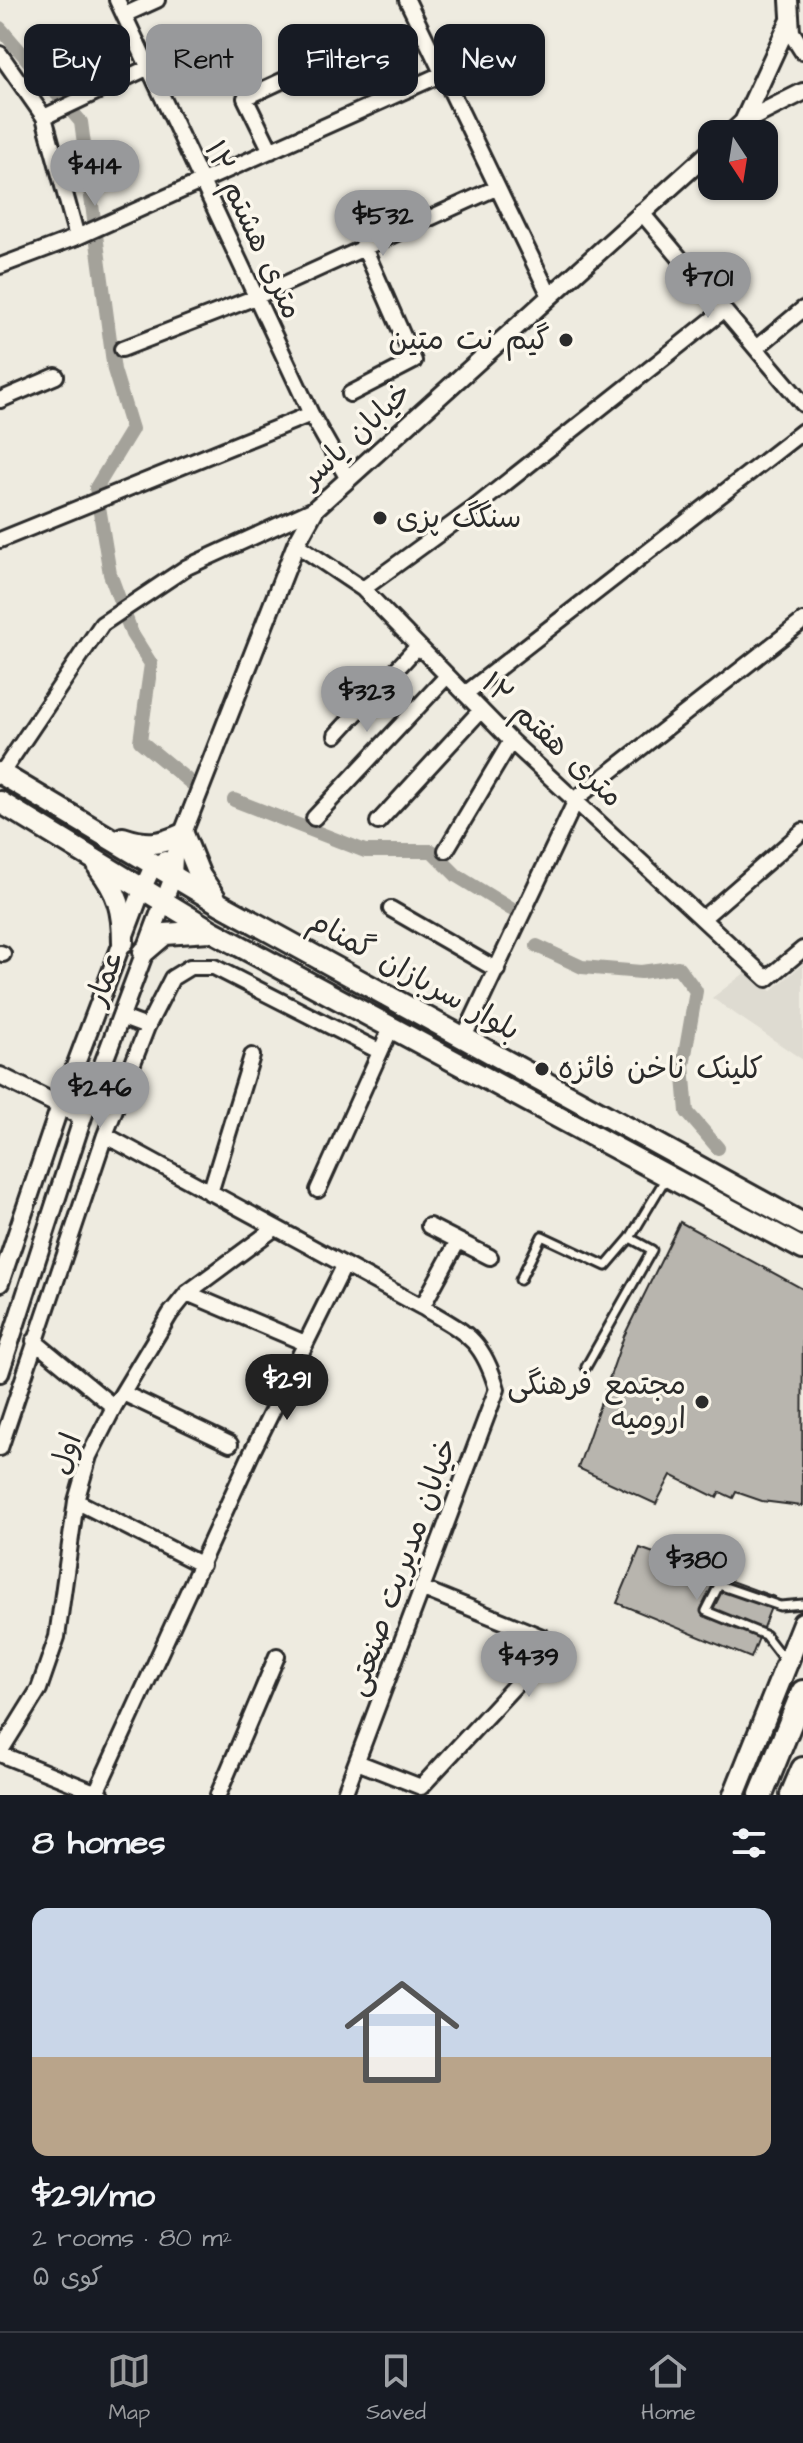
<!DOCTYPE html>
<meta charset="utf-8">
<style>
:root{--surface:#171b24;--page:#242831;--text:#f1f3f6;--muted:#9ea1a6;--line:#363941;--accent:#98999b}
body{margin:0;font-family:"Architects Daughter","Playpen Sans Arabic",sans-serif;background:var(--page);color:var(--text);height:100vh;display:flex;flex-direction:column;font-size:30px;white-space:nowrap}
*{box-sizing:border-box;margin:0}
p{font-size:26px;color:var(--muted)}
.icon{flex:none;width:44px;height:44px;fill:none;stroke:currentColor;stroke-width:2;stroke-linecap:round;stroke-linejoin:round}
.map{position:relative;height:1795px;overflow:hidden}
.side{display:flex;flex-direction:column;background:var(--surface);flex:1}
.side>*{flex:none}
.banner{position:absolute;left:24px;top:24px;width:756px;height:72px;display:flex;gap:16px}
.needle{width:52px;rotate:168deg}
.buttons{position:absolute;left:698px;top:120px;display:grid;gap:16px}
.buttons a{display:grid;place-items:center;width:80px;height:80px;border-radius:16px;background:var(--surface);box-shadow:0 2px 6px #0004;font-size:40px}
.price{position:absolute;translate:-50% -68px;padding:0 18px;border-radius:28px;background:var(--accent);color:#111;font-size:26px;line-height:52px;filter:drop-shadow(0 2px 4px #0008)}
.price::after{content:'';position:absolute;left:50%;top:48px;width:24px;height:18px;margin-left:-12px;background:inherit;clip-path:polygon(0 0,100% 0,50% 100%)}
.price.current{background:#222;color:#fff}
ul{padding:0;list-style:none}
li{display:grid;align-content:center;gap:16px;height:424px;padding:0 32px}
li span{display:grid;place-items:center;height:248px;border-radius:16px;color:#555}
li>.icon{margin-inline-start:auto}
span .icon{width:144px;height:144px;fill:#fffc;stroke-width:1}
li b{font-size:34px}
h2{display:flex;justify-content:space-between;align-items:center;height:96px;padding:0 32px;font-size:34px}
.pill{padding:0 28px;border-radius:16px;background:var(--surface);box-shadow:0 2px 6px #0004;font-size:28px;line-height:72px}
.pill.current{background:var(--accent);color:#111}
.menu{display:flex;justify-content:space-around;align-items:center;height:112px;border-top:2px solid var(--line);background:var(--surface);font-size:22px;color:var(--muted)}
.menu a{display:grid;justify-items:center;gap:4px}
.menu .current{color:var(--accent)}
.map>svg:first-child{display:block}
</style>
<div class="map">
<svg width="803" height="1795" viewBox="0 0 803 1795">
<rect width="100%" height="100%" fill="#eeebe0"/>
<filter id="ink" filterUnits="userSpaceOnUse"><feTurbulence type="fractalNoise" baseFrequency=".0125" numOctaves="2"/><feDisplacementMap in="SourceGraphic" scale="16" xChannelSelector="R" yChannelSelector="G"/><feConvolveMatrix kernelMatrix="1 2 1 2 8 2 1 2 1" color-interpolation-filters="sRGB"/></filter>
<g filter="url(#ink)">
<path fill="#dedbd1" d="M 803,964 L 803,1060 L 712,998 L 746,972 L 771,991 Z"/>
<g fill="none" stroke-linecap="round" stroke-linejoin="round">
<path stroke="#a4a29a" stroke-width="14" d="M 0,28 L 81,122 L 114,370 L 132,429 L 96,488 L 110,574 L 132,634 L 151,664 L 140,741 L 191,783
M 234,800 L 365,851 L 432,851 L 457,876 L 511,909
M 537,946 L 582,967 L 641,972 L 678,967 L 696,991 L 683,1066 L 687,1112 L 718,1148"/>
</g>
<path fill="#b8b5ae" stroke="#2b2b2b" stroke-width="2" d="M 680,1222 L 803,1289 L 802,1506 L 762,1501 L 736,1492 L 733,1498 L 720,1492 L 717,1498 L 671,1475 L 656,1504 L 578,1468 L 624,1336 Z
M 640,1548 L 775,1597 L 751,1658 L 617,1603 Z"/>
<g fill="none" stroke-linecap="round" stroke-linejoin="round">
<g stroke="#2b2b2b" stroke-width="13">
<path id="service" d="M 520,1280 L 542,1236 L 606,1266 L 630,1238
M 586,1367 L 652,1250 L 630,1238 L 667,1176
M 785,1661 L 765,1635 L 706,1611 L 719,1585 L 780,1606 L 803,1604"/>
</g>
<g stroke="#2b2b2b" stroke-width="20">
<path id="minor" d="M 117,0 L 311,414 L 348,479
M 407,0 L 549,294
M 124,15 L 157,0
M 0,54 L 44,117 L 77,237
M 44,117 L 147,68
M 271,151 L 245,98 L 372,39
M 641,212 L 803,404
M 0,266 L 77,237 L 442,74
M 756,348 L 803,309
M 122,349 L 256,297 L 496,188
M 350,394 L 414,361 L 363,245
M 0,400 L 56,376
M 0,540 L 311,414
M 296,544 L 363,589 L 511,741 L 767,979 L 803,949
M 363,589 L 473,509 L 724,310
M 465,694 L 803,431
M 336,735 L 418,646
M 1,774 L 102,624 L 187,567 L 316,508
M 314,818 L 447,676
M 378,822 L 481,710
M 446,850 L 511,741
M 391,909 L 497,970
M 703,918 L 803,831
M 0,953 L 3,954
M 120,1017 L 147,1027
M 464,1037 L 577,798 L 803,621
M 105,1135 L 422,1307 C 466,1333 482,1338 497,1389 L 344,1795
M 318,1190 L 391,1028
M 210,1193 L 252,1056
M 429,1226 L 490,1257
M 187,1293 L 305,1343
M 422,1307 L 458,1241
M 34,1341 L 114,1407
M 123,1393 L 230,1444
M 0,1448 L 105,1135 L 147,1027 L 172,978 L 190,967 L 214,967 L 379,1051
M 76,1501 L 202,1565
M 0,1752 L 39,1689 L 57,1637 L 76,1501 L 89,1456 L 114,1407 L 170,1314 L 187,1293 L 275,1228
M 0,1754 L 102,1795
M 357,1762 L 421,1787 L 546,1652 L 542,1637 L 421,1588
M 95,1795 L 252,1452 L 344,1266
M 218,1795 L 277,1656"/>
</g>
<g stroke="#2b2b2b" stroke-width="22">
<path id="tertiary" d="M 789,0 L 791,32 L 803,51
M 743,122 L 789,22
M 730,134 L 743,122 L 803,92
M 0,1076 L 83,1117
M 0,1283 L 60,1106 L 142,890 L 153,866 L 165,860
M 0,1373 L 83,1117 L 173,877 L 174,856 L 296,544 L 316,508 L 712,150"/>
</g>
<g stroke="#2b2b2b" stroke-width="26">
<path id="secondary" d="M 0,773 L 220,904 L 803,1224
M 0,802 L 212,931 L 803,1249
M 123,838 C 147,846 159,845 183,834 L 200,876 L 215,898
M 99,868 C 118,893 123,910 123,942
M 144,952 L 165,934 L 209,931
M 734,1795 L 803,1623"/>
</g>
<g stroke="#2b2b2b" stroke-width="28">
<path id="trunk" d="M 761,1795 L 803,1692
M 792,1795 L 803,1769"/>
</g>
<use href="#service" stroke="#fbf7ec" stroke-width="7"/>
<use href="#minor" stroke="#fbf7ec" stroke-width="14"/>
<use href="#tertiary" stroke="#fbf7ec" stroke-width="16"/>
<use href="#secondary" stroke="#fbf7ec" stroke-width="20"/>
<use href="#trunk" stroke="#fbf7ec" stroke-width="22"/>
</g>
</g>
<g fill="#2b2b2b" stroke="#fbf7ec" stroke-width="3">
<circle cx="566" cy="340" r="8"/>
<circle cx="380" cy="518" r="8"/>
<circle cx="542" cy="1069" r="8"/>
<circle cx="702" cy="1402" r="8"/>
</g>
<g text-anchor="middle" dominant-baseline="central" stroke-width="7" stroke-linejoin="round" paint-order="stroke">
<g font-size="30" fill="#2b2b2b" stroke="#fbf7ec">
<text transform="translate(253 230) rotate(65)">۱۲ متری هشتم</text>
<text transform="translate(356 435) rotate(-43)">خیابان یاسر</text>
<text transform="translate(552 740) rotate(43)">۱۲ متری هفتم</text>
<text transform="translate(414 976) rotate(29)">بلوار سربازان گمنام</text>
<text transform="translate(105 978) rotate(-70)">عمار</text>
<text transform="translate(66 1454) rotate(-70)">اول</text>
<text transform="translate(402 1567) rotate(-70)">خیابان مدیریت صنعتی</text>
</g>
<g font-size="30" fill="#2b2b2b" stroke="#fbf7ec" text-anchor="end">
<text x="550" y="340">گیم نت متین</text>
<text x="396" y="518" text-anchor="start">سنگگ پزی</text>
<text x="558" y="1069" text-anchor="start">کلینک ناخن فائزه</text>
<text x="686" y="1385">مجتمع فرهنگی<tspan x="686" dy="34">ارومیه</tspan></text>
</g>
</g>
</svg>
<div class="buttons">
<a><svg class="needle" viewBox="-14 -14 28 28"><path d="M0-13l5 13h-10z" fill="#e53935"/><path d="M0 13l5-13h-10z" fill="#9ea1a6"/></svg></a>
</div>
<b class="price" style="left:95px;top:208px">$414</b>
<b class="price" style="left:383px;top:258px">$532</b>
<b class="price" style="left:708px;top:320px">$701</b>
<b class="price" style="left:367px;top:734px">$323</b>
<b class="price" style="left:100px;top:1130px">$246</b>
<b class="price current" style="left:287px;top:1422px">$291</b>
<b class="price" style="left:697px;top:1602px">$380</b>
<b class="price" style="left:529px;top:1699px">$439</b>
<div class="banner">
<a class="pill">Buy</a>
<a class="pill current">Rent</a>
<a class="pill">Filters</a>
<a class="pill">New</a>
</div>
</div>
<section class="side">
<h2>8 homes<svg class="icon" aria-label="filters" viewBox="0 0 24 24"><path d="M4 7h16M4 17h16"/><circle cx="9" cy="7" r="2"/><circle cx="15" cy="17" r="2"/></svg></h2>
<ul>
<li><span style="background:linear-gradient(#c9d6e8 60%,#b9a48a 0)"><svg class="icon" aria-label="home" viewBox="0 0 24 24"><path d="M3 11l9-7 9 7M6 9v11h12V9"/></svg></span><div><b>$291/mo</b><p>2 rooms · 80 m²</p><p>کوی ۵</p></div></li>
</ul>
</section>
<nav class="menu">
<a class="current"><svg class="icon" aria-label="map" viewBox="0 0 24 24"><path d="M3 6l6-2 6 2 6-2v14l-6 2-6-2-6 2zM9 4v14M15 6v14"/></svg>Map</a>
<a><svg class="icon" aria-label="saved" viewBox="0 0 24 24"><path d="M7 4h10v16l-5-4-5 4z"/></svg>Saved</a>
<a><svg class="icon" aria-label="home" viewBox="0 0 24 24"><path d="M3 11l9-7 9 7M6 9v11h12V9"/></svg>Home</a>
</nav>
